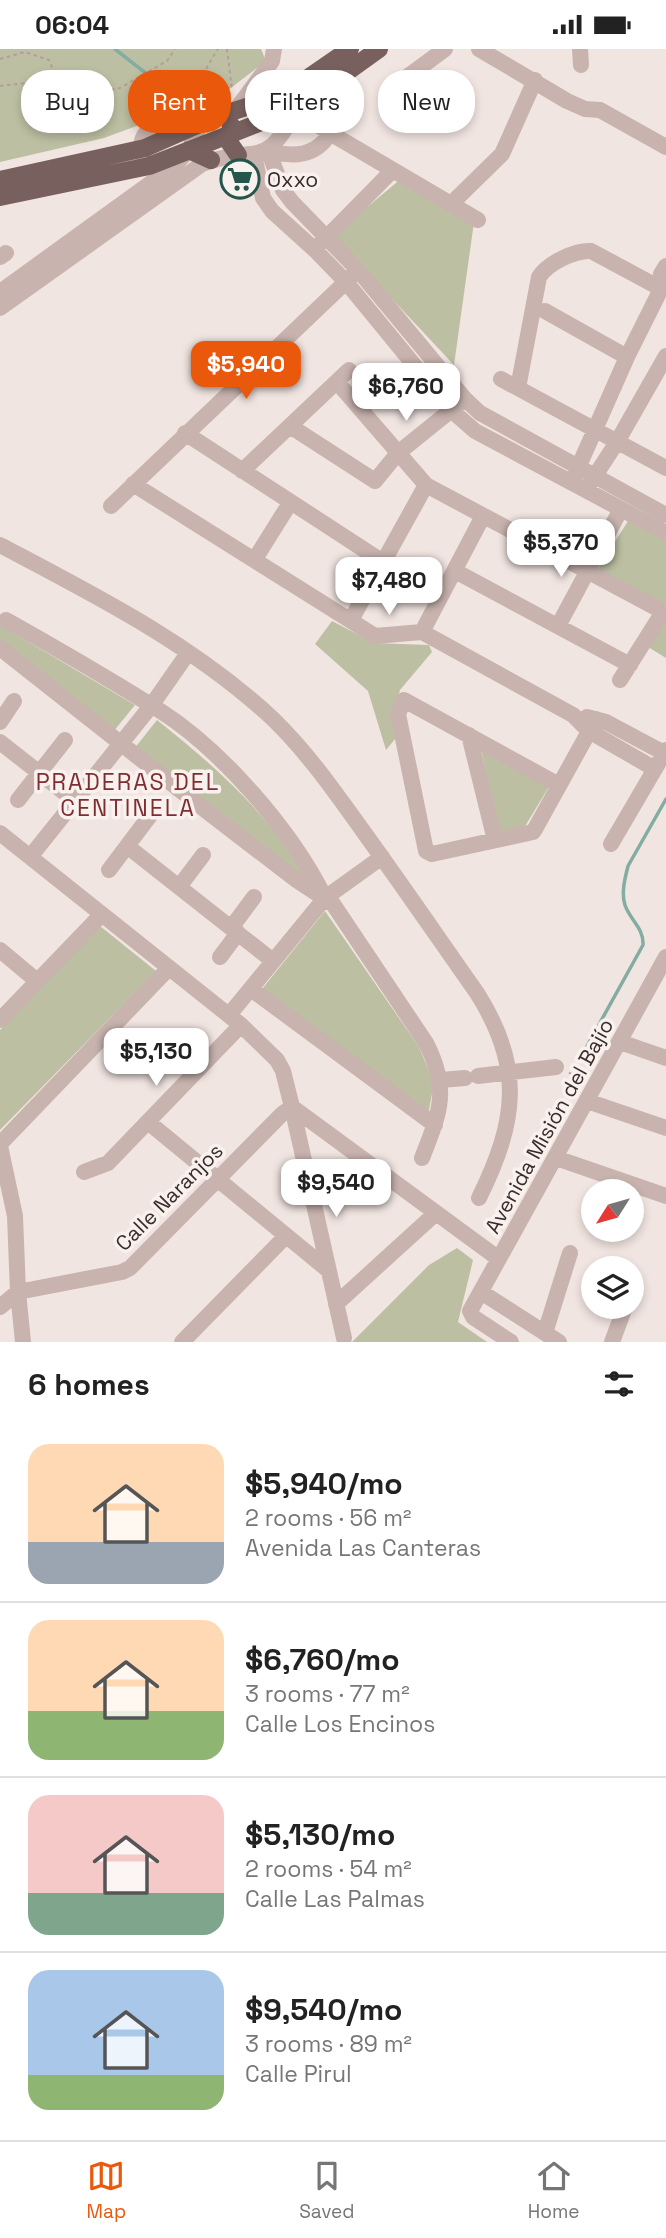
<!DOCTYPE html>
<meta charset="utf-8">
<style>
:root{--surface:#fff;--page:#f6f6f6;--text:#222;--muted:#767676;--line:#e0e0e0;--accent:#ea580c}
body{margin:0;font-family:"Space Grotesk",sans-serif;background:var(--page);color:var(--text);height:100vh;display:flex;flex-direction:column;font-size:26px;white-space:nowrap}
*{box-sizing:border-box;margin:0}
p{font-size:23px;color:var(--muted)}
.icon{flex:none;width:38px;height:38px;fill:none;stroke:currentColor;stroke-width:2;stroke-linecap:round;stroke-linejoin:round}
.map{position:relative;height:1293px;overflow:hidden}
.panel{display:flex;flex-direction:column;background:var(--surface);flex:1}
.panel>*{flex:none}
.banner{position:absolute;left:21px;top:21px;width:625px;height:63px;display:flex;gap:14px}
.needle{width:46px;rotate:233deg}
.fabs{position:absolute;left:581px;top:1130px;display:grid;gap:14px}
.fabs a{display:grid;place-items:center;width:63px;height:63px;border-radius:50%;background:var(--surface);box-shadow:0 4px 10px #0003;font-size:35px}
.price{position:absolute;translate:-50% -60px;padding:0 16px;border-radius:14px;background:#fff;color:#222;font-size:23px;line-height:46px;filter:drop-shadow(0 2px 4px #0008)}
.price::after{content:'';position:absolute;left:50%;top:42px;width:21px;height:16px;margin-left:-10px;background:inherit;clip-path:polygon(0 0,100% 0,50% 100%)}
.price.selected{background:var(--accent);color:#fff}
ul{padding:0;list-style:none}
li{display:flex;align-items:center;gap:21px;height:175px;padding:0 28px}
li+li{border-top:2px solid var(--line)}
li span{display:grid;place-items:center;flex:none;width:196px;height:140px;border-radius:21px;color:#555}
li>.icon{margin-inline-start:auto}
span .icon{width:84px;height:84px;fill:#fffc;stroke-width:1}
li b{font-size:30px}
h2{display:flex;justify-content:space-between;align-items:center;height:84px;padding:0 28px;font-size:30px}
.pill{padding:0 24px;border-radius:28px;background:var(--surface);box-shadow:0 4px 10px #0003;font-size:24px;line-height:63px}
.pill.selected{background:var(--accent);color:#fff}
.status{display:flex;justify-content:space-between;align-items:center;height:49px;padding:0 35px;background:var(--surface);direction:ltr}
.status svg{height:19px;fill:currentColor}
.tabs{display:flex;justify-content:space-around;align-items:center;height:98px;border-top:2px solid var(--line);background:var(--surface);font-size:19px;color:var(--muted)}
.tabs a{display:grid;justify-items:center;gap:4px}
.tabs .selected{color:var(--accent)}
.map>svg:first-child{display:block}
</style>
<div class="status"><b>06:04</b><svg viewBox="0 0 49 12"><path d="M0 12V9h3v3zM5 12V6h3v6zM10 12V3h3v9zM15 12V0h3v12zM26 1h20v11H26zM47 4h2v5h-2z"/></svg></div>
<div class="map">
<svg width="666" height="1293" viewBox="0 0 666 1293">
<rect width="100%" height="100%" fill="#f1e5e1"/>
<path fill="#bdbfa2" d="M 0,0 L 261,0 L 266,12 L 223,45 L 104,89 L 0,113 Z
M 403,128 L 475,166 L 454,316 L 333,187 Z
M 628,472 L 666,492 L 666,609 L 648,598 L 666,562 L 596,523 Z
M 332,572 L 374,594 L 429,596 L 432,603 L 400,641 L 394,663 L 400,684 L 386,701 L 368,642 L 315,595 Z
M 0,576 L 135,656 L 113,683 L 0,598 Z
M 157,671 C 215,717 273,768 309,835 L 134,700 Z
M 481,699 L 550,736 L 521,784 L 499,784 Z
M 325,862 L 419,998 L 434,1034 L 428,1066 L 262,940 Z
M 100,877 L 156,922 L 0,1081 L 0,981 Z
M 457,1199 L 473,1211 L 458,1273 L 487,1293 L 352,1293 L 429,1216 Z"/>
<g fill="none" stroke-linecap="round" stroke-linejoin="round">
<path stroke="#83aca2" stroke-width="3.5" d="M 115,0 L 171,44
M 581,1008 L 643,896 C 644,879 630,871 625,856 C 621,844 625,829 628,817 L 666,750"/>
<path stroke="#b49d98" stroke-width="2" stroke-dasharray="3.5 3.5" stroke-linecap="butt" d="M 227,0 L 232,41
M 0,10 L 25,3 L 49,11 L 59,36
M 0,37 L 27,34 L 99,43 L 120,39 L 167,12 L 175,0
M 195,60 C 196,37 205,20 218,0
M 569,1024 L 584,1028"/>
<path stroke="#c8b3ae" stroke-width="16" d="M 479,0 L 567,52 L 585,60 L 600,61 L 666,98
M 580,0 L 581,16
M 407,28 L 445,0
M 300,56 L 313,73 L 330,84 L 478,171
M 235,62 L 272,12 L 274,0
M 268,101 L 283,141 L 292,153 L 358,221 L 465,350 L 480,364 L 666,466
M 268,101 C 292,109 316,108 330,84
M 254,106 L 263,149 L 272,162 L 315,201 L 346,233 L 451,361 L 475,382 L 666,484
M 143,112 C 135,78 154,79 181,69 L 188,80
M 452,154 L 502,105 L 535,31
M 321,194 L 388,126
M 0,208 L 6,204
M 0,243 L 173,118 L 189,101 L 200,75
M 0,259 L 202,115 C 257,94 264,125 297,59
M 545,262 L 627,308
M 501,330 L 666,419
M 337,333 L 426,436 L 660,561 L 661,566 L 620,631
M 518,339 L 539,228 C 548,214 575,201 591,202 L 658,238
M 290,377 L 375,432 L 398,404 L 460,354
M 185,384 L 383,513
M 242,422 L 349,321
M 574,428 L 627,308 L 658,246 L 661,225 L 666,217
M 133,435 L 375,587 L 422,583 L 573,666 L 589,682 L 655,720
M 589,436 L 617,393 L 666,307
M 111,457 L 352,227
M 0,496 C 95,546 194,596 273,670 C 308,704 335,743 363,782 C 402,836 439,890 477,944 C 524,1018 517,1072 479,1149
M 255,510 L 290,454
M 455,522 L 630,616
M 6,571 C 58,600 109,630 159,661 C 222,701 292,782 325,849
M 351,571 L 426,436
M 558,577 L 621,460
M 422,583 L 483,467
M 0,599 L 209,764 L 295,830 L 333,855 L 426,994 C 450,1041 440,1063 422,1109
M 587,668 L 606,673 L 664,704
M 0,673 L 14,652
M 469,686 L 495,791
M 0,693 L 75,752
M 559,736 L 404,651 L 398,665 L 426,802 L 432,805 L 533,783 L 535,780 L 596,670
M 18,751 L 65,691
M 0,784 L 241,976 L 277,1011 L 283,1022 L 292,1058 L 499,1210
M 611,795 L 666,701
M 127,797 L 273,912
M 30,808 L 151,657 L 188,604
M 109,821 L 152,764
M 179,838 L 203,806
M 231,879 L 254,848
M 0,901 L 37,932
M 220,908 L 238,884
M 251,940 L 435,1076
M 229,966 L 325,849 L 382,808
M 0,971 L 102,865
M 620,993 L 666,1009
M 478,1027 L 556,1018
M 441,1031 L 465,1029
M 587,1052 L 666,1079
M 148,1073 L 328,1221
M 0,1095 L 169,919
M 0,1097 L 15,1167 L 18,1243 L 23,1293
M 556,1109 L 666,1147
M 84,1123 L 108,1114 L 241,976
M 632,1238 L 634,1231
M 481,1243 L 559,1293
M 336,1255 L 436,1164
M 0,1258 L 18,1243 L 122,1223 L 130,1219 L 282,1065 L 292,1058 L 344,1289
M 545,1284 L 570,1204
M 182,1293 L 286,1187
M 511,1293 L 473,1268 L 470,1262 L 666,908
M 612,1293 L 625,1258"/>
<path stroke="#78605e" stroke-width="18" d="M 231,76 L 229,93 L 238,106
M 189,101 L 211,111
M 0,131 L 145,99 L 213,69 L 285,45 L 350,0
M 0,148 L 149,117 L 297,59 L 379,0"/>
</g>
<defs>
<g id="supermarket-ring" transform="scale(2.0125)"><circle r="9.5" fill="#f9f1ee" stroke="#25564b" stroke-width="1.5"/><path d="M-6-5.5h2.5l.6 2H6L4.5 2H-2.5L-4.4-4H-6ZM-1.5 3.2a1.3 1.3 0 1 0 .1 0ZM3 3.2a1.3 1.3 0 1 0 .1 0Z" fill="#25564b"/></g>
</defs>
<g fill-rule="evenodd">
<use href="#supermarket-ring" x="240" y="130"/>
</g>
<g text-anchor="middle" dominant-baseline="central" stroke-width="7" stroke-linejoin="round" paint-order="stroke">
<g font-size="21" fill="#382c2c" stroke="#f9f1ee" text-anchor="start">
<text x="267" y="130">Oxxo</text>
</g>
<g font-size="21" fill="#382c2c" stroke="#f9f1ee">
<text transform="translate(549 1077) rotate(-61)">Avenida Misión del Bajío</text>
<text transform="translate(169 1148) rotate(-45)">Calle Naranjos</text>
</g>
<g font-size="23" letter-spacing="2" fill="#7f2d30" stroke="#f9f1ee">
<text x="128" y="733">PRADERAS DEL<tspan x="128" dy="26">CENTINELA</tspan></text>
</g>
</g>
</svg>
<div class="fabs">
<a><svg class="needle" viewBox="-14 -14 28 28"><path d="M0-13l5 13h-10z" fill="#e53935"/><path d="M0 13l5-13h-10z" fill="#767676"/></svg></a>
<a><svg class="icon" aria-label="layers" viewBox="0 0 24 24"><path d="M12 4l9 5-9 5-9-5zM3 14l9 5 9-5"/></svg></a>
</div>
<b class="price selected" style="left:246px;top:352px">$5,940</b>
<b class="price" style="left:406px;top:374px">$6,760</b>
<b class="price" style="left:561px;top:530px">$5,370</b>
<b class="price" style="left:389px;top:568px">$7,480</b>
<b class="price" style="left:156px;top:1039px">$5,130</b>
<b class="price" style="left:336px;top:1170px">$9,540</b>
<div class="banner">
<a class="pill">Buy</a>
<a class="pill selected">Rent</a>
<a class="pill">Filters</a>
<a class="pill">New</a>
</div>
</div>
<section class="panel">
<h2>6 homes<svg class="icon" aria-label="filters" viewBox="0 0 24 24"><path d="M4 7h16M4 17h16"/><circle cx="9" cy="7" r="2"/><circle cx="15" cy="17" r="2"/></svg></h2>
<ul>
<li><span style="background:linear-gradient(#ffd9b3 70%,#9aa5b1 0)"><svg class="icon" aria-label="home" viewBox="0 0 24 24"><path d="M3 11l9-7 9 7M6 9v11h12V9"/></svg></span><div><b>$5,940/mo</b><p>2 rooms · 56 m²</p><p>Avenida Las Canteras</p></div></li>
<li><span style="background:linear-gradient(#ffd9b3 65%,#8fb573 0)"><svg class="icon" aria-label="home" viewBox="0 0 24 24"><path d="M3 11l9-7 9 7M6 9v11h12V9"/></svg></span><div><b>$6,760/mo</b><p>3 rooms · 77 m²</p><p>Calle Los Encinos</p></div></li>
<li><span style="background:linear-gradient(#f6c9c9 70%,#7fa58c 0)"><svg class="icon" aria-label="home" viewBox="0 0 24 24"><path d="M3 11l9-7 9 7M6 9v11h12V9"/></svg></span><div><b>$5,130/mo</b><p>2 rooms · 54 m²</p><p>Calle Las Palmas</p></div></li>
<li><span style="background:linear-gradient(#a9c7e8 75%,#8fb573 0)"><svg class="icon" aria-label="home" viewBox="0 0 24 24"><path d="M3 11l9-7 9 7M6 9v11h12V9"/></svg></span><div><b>$9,540/mo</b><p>3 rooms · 89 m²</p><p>Calle Pirul</p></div></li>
</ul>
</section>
<nav class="tabs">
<a class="selected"><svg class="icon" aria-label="map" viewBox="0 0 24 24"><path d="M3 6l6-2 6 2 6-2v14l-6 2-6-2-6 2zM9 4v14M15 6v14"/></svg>Map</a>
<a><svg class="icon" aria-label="saved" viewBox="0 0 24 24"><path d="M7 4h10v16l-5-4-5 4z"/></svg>Saved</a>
<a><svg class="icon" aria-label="home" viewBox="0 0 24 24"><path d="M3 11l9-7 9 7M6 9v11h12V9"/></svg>Home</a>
</nav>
